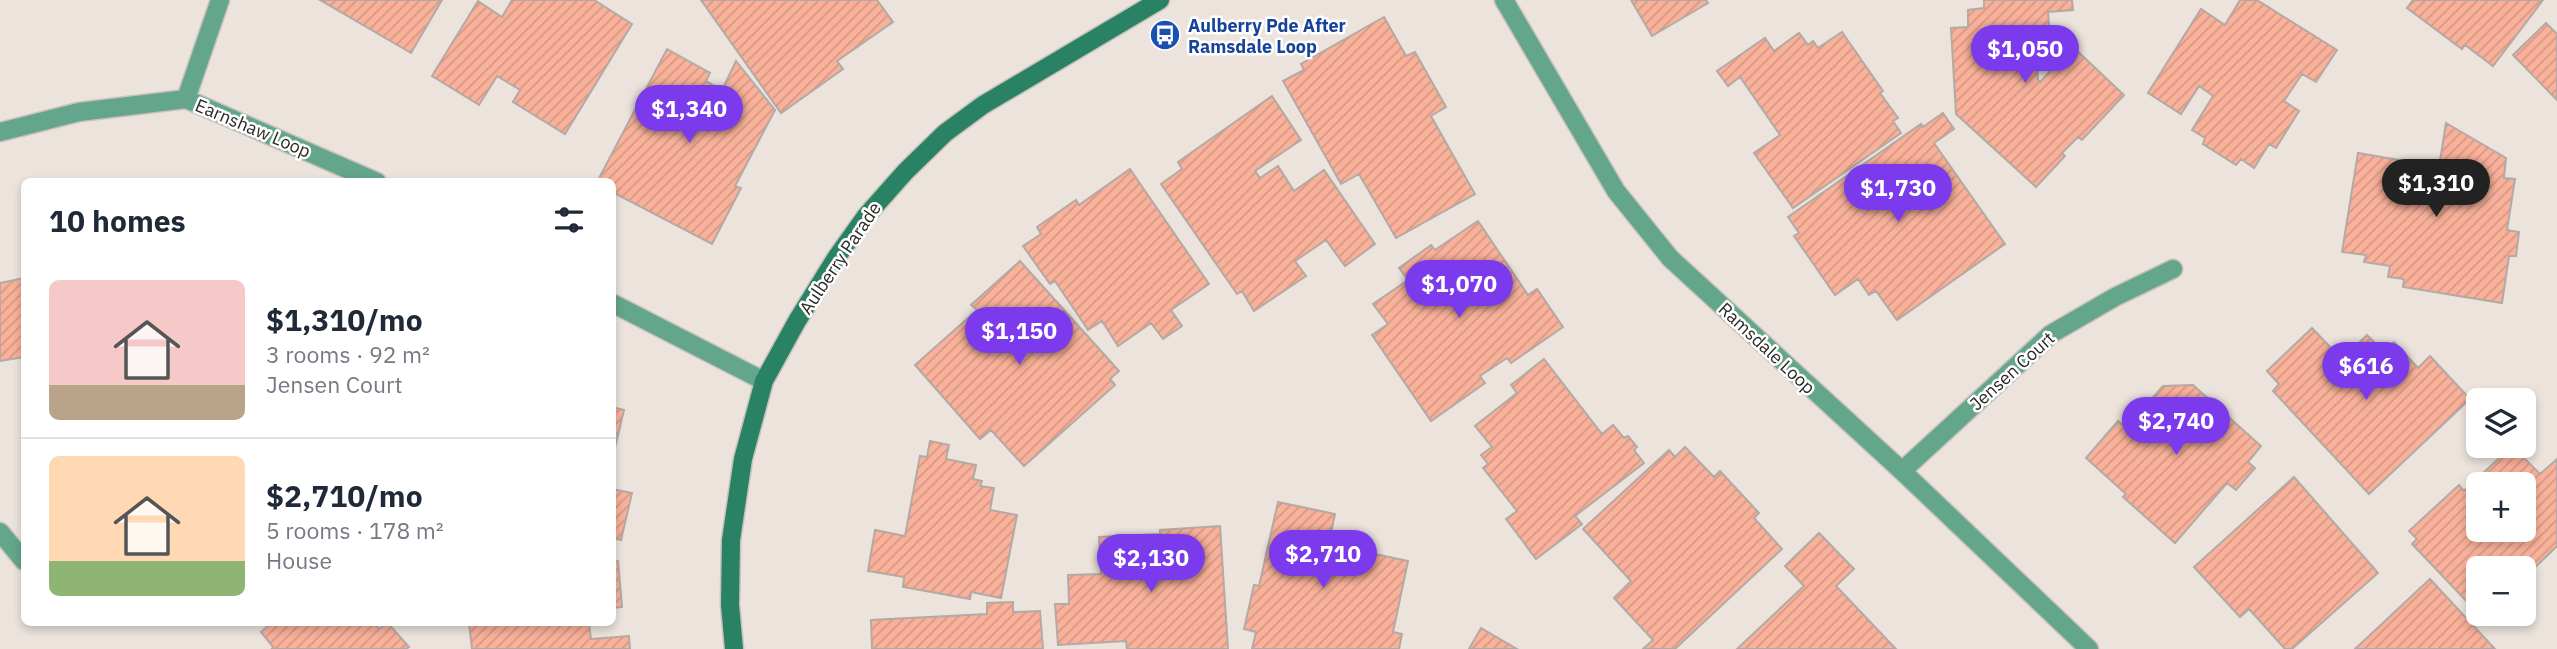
<!DOCTYPE html>
<meta charset="utf-8">
<style>
:root{--surface:#fff;--page:#f2f2f3;--text:#1f2937;--muted:#747a83;--line:#e0e1e3;--accent:#7c3aed}
body{margin:0;font-family:"IBM Plex Sans",sans-serif;background:var(--page);color:var(--text);height:100vh;display:flex;flex-direction:column;font-size:26px;white-space:nowrap}
*{box-sizing:border-box;margin:0}
p{font-size:23px;color:var(--muted)}
.icon{flex:none;width:38px;height:38px;fill:none;stroke:currentColor;stroke-width:2;stroke-linecap:round;stroke-linejoin:round}
.map{position:relative;flex:1;overflow:hidden}
.details{position:absolute;left:21px;top:178px;width:595px;height:448px;display:flex;flex-direction:column;background:var(--surface);border-radius:10px;box-shadow:0 4px 10px #0003}
.details>*{flex:none}
.buttons{position:absolute;left:2466px;top:388px;display:grid;gap:14px}
.buttons a{display:grid;place-items:center;width:70px;height:70px;border-radius:10px;background:var(--surface);box-shadow:0 4px 10px #0003;font-size:35px}
.price{position:absolute;translate:-50% -60px;padding:0 16px;border-radius:24px;background:var(--accent);color:#fff;font-size:23px;line-height:46px;filter:drop-shadow(0 2px 4px #0008)}
.price::after{content:'';position:absolute;left:50%;top:42px;width:21px;height:16px;margin-left:-10px;background:inherit;clip-path:polygon(0 0,100% 0,50% 100%)}
.price.selected{background:#222;color:#fff}
ul{padding:0;list-style:none}
li{display:flex;align-items:center;gap:21px;height:175px;padding:0 28px}
li+li{border-top:2px solid var(--line)}
li span{display:grid;place-items:center;flex:none;width:196px;height:140px;border-radius:10px;color:#555}
li>.icon{margin-inline-start:auto}
span .icon{width:84px;height:84px;fill:#fffc;stroke-width:1}
li b{font-size:30px}
h2{display:flex;justify-content:space-between;align-items:center;height:84px;padding:0 28px;font-size:30px}
.map>svg:first-child{display:block}
</style>
<div class="map">
<svg width="2557" height="649" viewBox="0 0 2557 649">
<defs>
<pattern id="building-hatch" width="6" height="6" patternUnits="userSpaceOnUse" patternTransform="scale(1.75)"><rect width="6" height="6" fill="#f9b19a"/><path d="M-1 1l2-2M0 6l6-6M5 7l2-2" fill="none" stroke="#d69885"/></pattern>
</defs>
<rect width="100%" height="100%" fill="#ebe3dc"/>
<path fill="url(#building-hatch)" stroke="#b3a9a5" stroke-width="2" fill-rule="evenodd" d="M 320,0 L 442,0 L 411,53 Z
M 512,0 L 594,0 L 632,24 L 565,134 L 513,102 L 520,90 L 497,76 L 479,105 L 432,76 L 478,1 L 502,17 Z
M 701,0 L 877,0 L 893,22 L 837,61 L 843,69 L 781,113 Z
M 1631,0 L 1706,0 L 1708,3 L 1652,36 Z
M 1984,0 L 2072,0 L 2073,10 L 2048,12 L 2052,67 L 2037,68 L 2038,80 L 2040,82 L 2073,47 L 2124,95 L 2082,140 L 2078,137 L 2062,153 L 2065,156 L 2036,187 L 1956,114 L 1951,28 L 1968,27 L 1968,10 L 1984,8 Z
M 2240,0 L 2257,0 L 2337,50 L 2316,82 L 2302,74 L 2284,101 L 2299,111 L 2276,148 L 2269,144 L 2254,168 L 2241,159 L 2236,165 L 2203,144 L 2205,138 L 2192,130 L 2213,96 L 2199,86 L 2181,114 L 2148,93 L 2201,9 L 2225,25 Z
M 2413,0 L 2543,0 L 2493,66 L 2465,45 L 2462,49 L 2407,8 Z
M 1384,17 L 1406,56 L 1415,52 L 1446,107 L 1431,116 L 1475,194 L 1396,238 L 1359,174 L 1341,184 L 1283,81 L 1304,70 L 1301,64 Z
M 2546,23 L 2557,34 L 2557,100 L 2513,55 Z
M 1842,32 L 1883,91 L 1880,93 L 1898,118 L 1893,121 L 1901,133 L 1793,208 L 1754,153 L 1780,135 L 1740,77 L 1728,86 L 1717,71 L 1765,38 L 1774,51 L 1799,33 L 1808,45 L 1813,41 L 1818,48 Z
M 667,49 L 710,73 L 706,81 L 722,90 L 736,61 L 775,110 L 735,186 L 741,188 L 712,244 L 612,192 L 612,182 L 597,182 Z
M 1272,96 L 1301,140 L 1255,171 L 1260,178 L 1278,166 L 1294,191 L 1324,170 L 1375,244 L 1345,266 L 1326,240 L 1295,261 L 1306,276 L 1254,311 L 1242,291 L 1237,294 L 1161,184 L 1182,169 L 1178,162 Z
M 1943,113 L 1954,129 L 1934,143 L 2005,244 L 1897,320 L 1876,291 L 1869,295 L 1858,279 L 1835,295 L 1794,236 L 1799,233 L 1788,217 L 1921,124 L 1923,127 Z
M 2446,123 L 2506,158 L 2504,178 L 2515,179 L 2507,230 L 2519,232 L 2516,256 L 2509,256 L 2502,303 L 2403,287 L 2404,279 L 2388,277 L 2390,266 L 2364,262 L 2366,255 L 2342,252 L 2358,153 L 2439,167 Z
M 1130,169 L 1209,284 L 1171,310 L 1182,326 L 1163,339 L 1151,323 L 1118,346 L 1102,321 L 1088,330 L 1055,281 L 1050,284 L 1023,246 L 1041,234 L 1037,227 L 1076,200 L 1079,205 Z
M 1478,221 L 1528,295 L 1537,289 L 1563,327 L 1511,363 L 1507,358 L 1480,376 L 1485,383 L 1431,421 L 1372,335 L 1388,324 L 1373,304 L 1408,280 L 1399,268 L 1431,245 L 1435,250 Z
M 1020,261 L 1119,371 L 1110,379 L 1115,385 L 1024,466 L 991,430 L 980,439 L 915,365 L 977,310 L 971,305 Z
M 24,278 L 24,360 L 24,357 L 0,361 L 0,283 Z
M 2312,328 L 2333,350 L 2351,351 L 2367,335 L 2384,352 L 2394,342 L 2418,368 L 2430,356 L 2470,399 L 2369,494 L 2273,391 L 2279,384 L 2267,371 Z
M 1544,359 L 1602,434 L 1613,425 L 1624,438 L 1628,436 L 1637,447 L 1634,450 L 1644,463 L 1575,516 L 1582,524 L 1536,559 L 1506,519 L 1517,511 L 1483,468 L 1488,464 L 1481,455 L 1492,447 L 1475,426 L 1517,393 L 1511,385 Z
M 2193,385 L 2261,446 L 2248,462 L 2255,468 L 2236,490 L 2227,483 L 2175,543 L 2123,497 L 2126,494 L 2086,458 L 2118,421 L 2126,428 L 2163,386 Z
M 612,407 L 624,410 L 612,460 Z
M 930,441 L 949,445 L 946,459 L 976,465 L 973,479 L 982,481 L 980,486 L 994,488 L 990,510 L 1017,515 L 1001,598 L 971,592 L 970,599 L 903,587 L 904,577 L 868,571 L 875,530 L 905,536 L 920,456 L 927,457 Z
M 2512,446 L 2540,474 L 2557,459 L 2557,546 L 2524,578 L 2524,569 L 2478,569 L 2478,601 L 2471,606 L 2412,544 L 2417,539 L 2409,531 L 2459,485 L 2464,491 ZM 2478,485 L 2524,485 L 2524,530 L 2478,530 Z
M 1685,447 L 1714,477 L 1720,471 L 1759,513 L 1754,518 L 1782,549 L 1675,649 L 1643,649 L 1653,640 L 1614,598 L 1631,581 L 1583,529 L 1669,450 L 1675,457 Z
M 2294,477 L 2378,573 L 2292,649 L 2285,649 L 2249,609 L 2240,617 L 2194,567 Z
M 612,489 L 632,493 L 621,540 L 612,538 Z
M 1278,502 L 1335,514 L 1328,547 L 1361,555 L 1361,551 L 1408,561 L 1393,632 L 1402,634 L 1399,649 L 1252,649 L 1256,632 L 1244,629 L 1254,585 L 1259,586 Z
M 1220,526 L 1228,649 L 1127,649 L 1126,641 L 1058,645 L 1055,604 L 1069,604 L 1068,575 L 1101,574 L 1099,537 L 1160,534 L 1160,530 Z
M 1819,533 L 1854,569 L 1836,586 L 1896,649 L 1737,649 L 1804,586 L 1785,566 Z
M 618,561 L 622,607 L 614,608 L 612,616 L 612,562 Z
M 2430,579 L 2495,649 L 2355,649 Z
M 1013,602 L 1013,612 L 1040,611 L 1043,649 L 872,649 L 871,620 L 987,614 L 987,603 Z
M 271,623 L 374,623 L 379,629 L 388,623 L 409,647 L 406,649 L 271,649 L 274,648 L 261,632 Z
M 469,623 L 589,623 L 591,639 L 629,636 L 630,649 L 472,649 Z
M 1481,628 L 1517,649 L 1469,649 Z"/>
<g fill="none" stroke-linecap="round" stroke-linejoin="round">
<g stroke="#c8c1bb" stroke-width="21">
<path id="minor" d="M 1504,0 L 1616,191 L 1670,258 L 1902,471 L 2089,649
M 186,99 L 220,0
M 0,132 L 79,112 L 186,99 L 377,182
M 612,303 L 764,381
M 1902,471 L 2051,334 L 2115,297 L 2173,269
M 0,532 L 24,561"/>
</g>
<g stroke="#c8c1bb" stroke-width="21">
<path id="secondary" d="M 734,649 L 730,605 L 731,540 L 743,459 L 764,381 L 797,321 L 836,258 L 866,216 L 905,172 L 945,133 L 983,105 L 1160,0"/>
</g>
<use href="#minor" stroke="#63a68c" stroke-width="18"/>
<use href="#secondary" stroke="#2a8265" stroke-width="18"/>
</g>
<defs>
<g id="bus-disc" transform="scale(1.575)"><circle r="9.5" fill="#1a4fb4" stroke="#fff"/><path d="M-5-6H5V4H4V6H2V4H-2V6H-4V4H-5ZM-3.5-4V0h7V-4ZM-3.5 1.2v1.5H-2V1.2ZM2 1.2v1.5H3.5V1.2Z" fill="#fff"/></g>
</defs>
<g fill-rule="evenodd">
<use href="#bus-disc" x="1165" y="35"/>
</g>
<g text-anchor="middle" dominant-baseline="central" stroke-width="5" stroke-linejoin="round" paint-order="stroke">
<g font-size="18" font-weight="bold" fill="#164399" stroke="#fff" text-anchor="start">
<text x="1188" y="25">Aulberry Pde After<tspan x="1188" dy="21">Ramsdale Loop</tspan></text>
</g>
<g font-size="18" fill="#2b2826" stroke="#fff">
<text transform="translate(253 128) rotate(23)">Earnshaw Loop</text>
<text transform="translate(840 258) rotate(-56)">Aulberry Parade</text>
<text transform="translate(1767 348) rotate(43)">Ramsdale Loop</text>
<text transform="translate(2012 371) rotate(-42)">Jensen Court</text>
</g>
</g>
</svg>
<div class="buttons">
<a><svg class="icon" aria-label="layers" viewBox="0 0 24 24"><path d="M12 4l9 5-9 5-9-5zM3 14l9 5 9-5"/></svg></a>
<a>+</a>
<a>−</a>
</div>
<b class="price" style="left:2025px;top:85px">$1,050</b>
<b class="price" style="left:689px;top:145px">$1,340</b>
<b class="price selected" style="left:2436px;top:219px">$1,310</b>
<b class="price" style="left:1898px;top:224px">$1,730</b>
<b class="price" style="left:1459px;top:320px">$1,070</b>
<b class="price" style="left:1019px;top:367px">$1,150</b>
<b class="price" style="left:2366px;top:402px">$616</b>
<b class="price" style="left:2176px;top:457px">$2,740</b>
<b class="price" style="left:1323px;top:590px">$2,710</b>
<b class="price" style="left:1151px;top:594px">$2,130</b>
<section class="details">
<h2>10 homes<svg class="icon" aria-label="filters" viewBox="0 0 24 24"><path d="M4 7h16M4 17h16"/><circle cx="9" cy="7" r="2"/><circle cx="15" cy="17" r="2"/></svg></h2>
<ul>
<li><span style="background:linear-gradient(#f6c9c9 75%,#b9a48a 0)"><svg class="icon" aria-label="home" viewBox="0 0 24 24"><path d="M3 11l9-7 9 7M6 9v11h12V9"/></svg></span><div><b>$1,310/mo</b><p>3 rooms · 92 m²</p><p>Jensen Court</p></div></li>
<li><span style="background:linear-gradient(#ffd9b3 75%,#8fb573 0)"><svg class="icon" aria-label="home" viewBox="0 0 24 24"><path d="M3 11l9-7 9 7M6 9v11h12V9"/></svg></span><div><b>$2,710/mo</b><p>5 rooms · 178 m²</p><p>House</p></div></li>
</ul>
</section>
</div>
